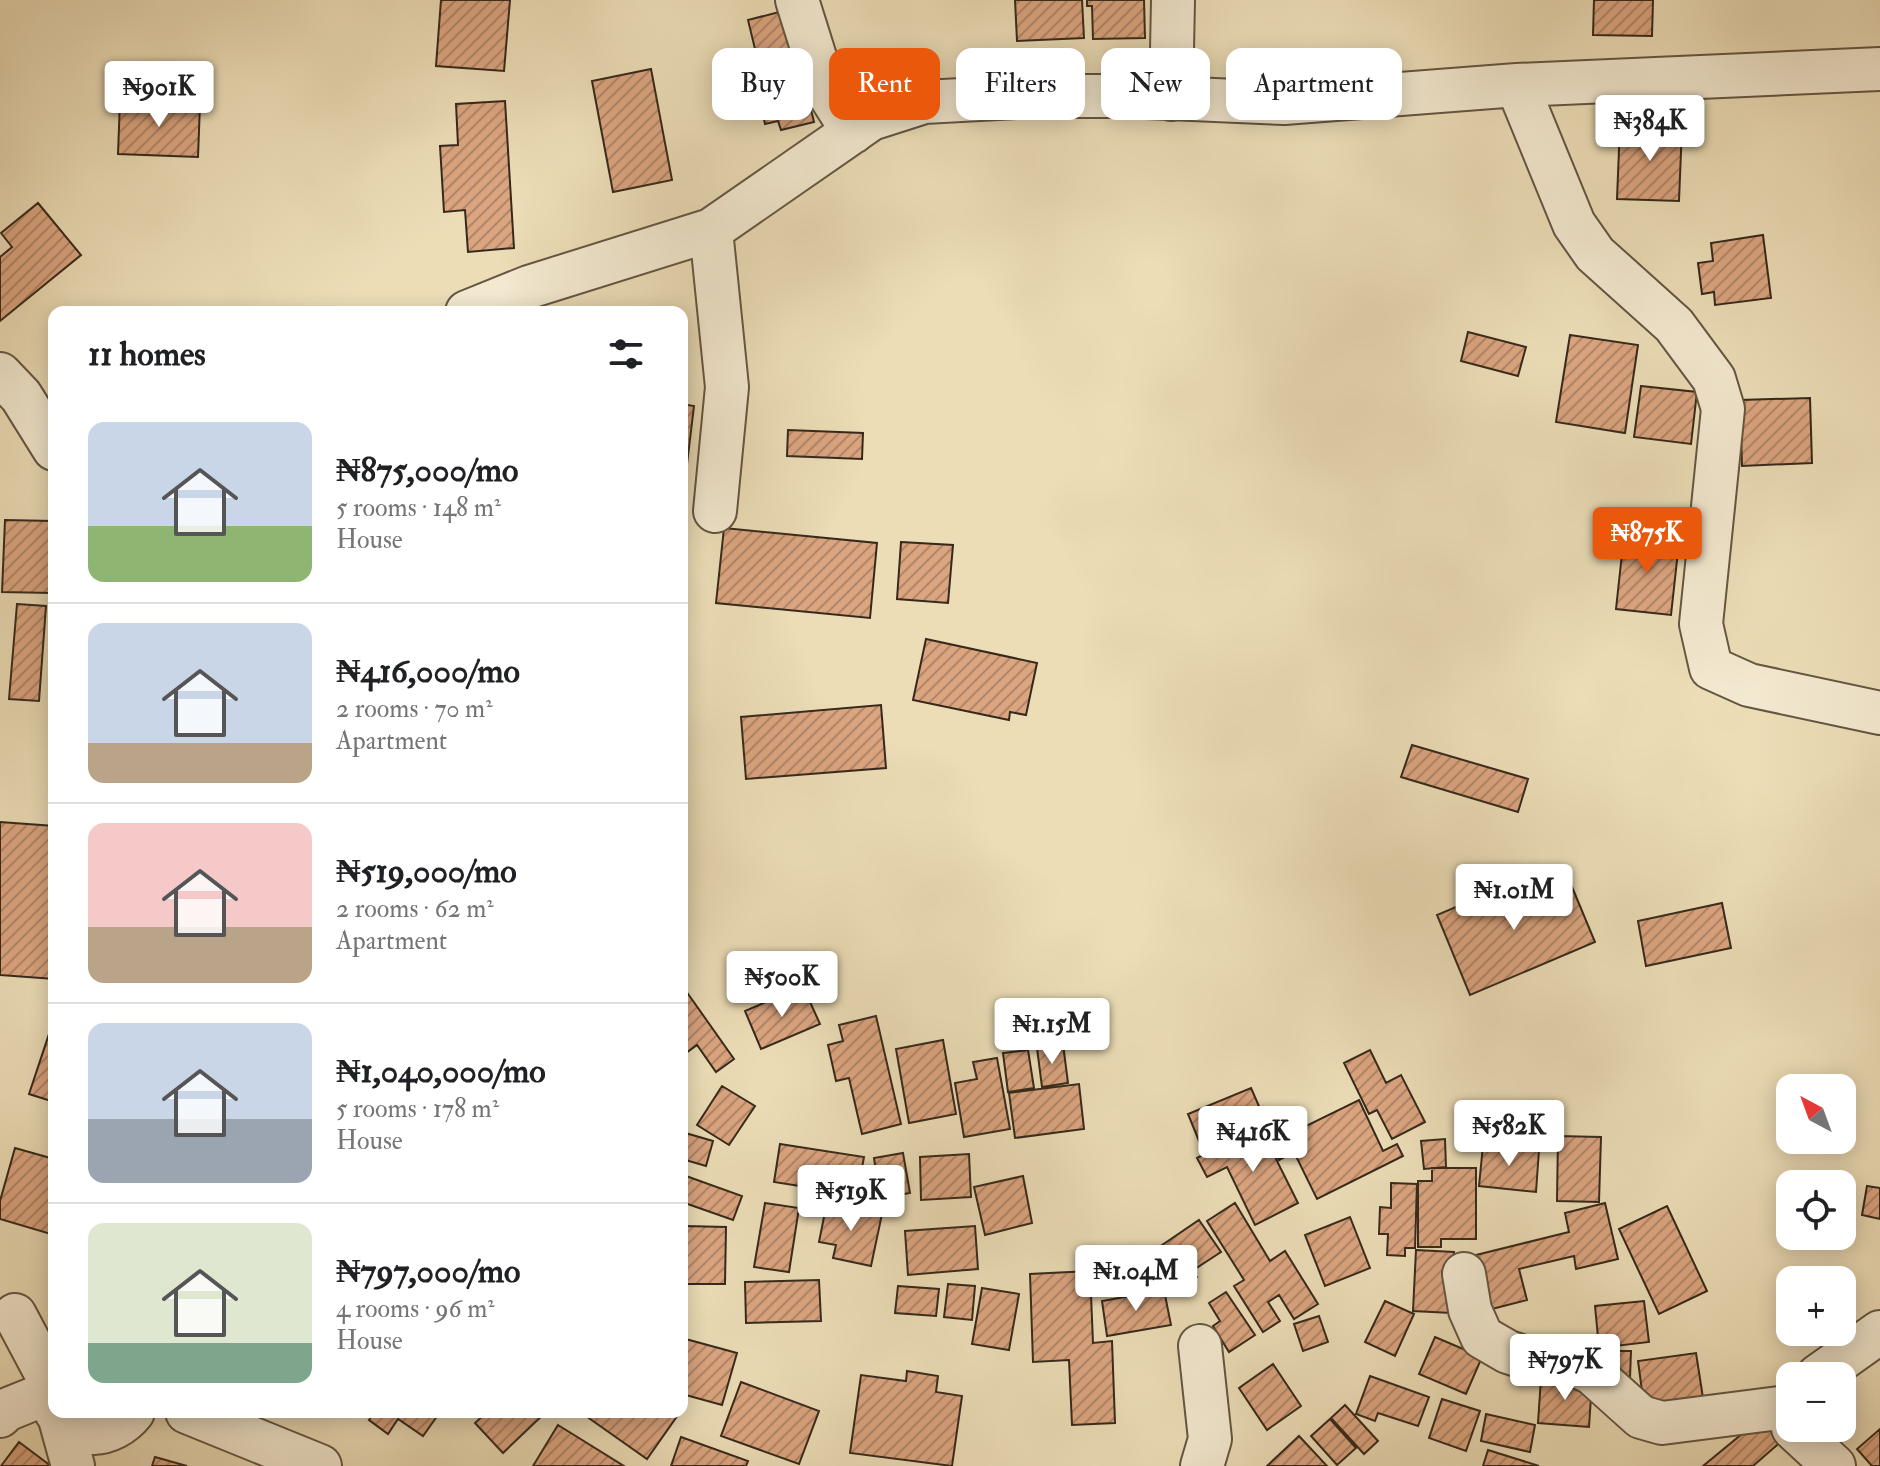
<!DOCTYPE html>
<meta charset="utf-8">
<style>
:root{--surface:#fff;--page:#f2f2f2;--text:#202124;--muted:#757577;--line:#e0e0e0;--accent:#ea580c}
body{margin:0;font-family:"IM FELL Double Pica",serif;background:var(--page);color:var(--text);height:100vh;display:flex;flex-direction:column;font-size:30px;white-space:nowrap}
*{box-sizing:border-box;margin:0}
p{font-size:26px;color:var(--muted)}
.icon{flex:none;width:44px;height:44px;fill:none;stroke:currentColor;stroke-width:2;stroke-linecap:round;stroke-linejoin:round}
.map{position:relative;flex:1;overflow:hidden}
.side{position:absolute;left:48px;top:306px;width:640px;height:1112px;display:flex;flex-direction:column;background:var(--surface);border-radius:16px;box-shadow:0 4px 20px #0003}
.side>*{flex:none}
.guide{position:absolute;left:712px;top:48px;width:760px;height:72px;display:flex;gap:16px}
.needle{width:52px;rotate:319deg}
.fabs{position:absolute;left:1776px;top:1074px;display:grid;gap:16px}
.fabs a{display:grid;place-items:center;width:80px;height:80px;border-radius:16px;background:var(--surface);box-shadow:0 4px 20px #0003;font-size:40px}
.price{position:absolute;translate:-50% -68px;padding:0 18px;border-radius:8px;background:#fff;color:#222;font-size:26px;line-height:52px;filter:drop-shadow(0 2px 4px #0008)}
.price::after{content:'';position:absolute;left:50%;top:48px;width:24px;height:18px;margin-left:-12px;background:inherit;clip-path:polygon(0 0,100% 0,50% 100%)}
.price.selected{background:var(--accent);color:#fff}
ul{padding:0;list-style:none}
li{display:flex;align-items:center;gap:24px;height:200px;padding:0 40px}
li+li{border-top:2px solid var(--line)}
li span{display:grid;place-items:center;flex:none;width:224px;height:160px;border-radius:16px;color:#555}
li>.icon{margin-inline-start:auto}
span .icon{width:96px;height:96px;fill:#fffc;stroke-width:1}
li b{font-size:34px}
h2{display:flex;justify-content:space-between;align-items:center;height:96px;padding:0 40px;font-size:34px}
.tag{padding:0 28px;border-radius:16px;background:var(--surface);box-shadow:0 4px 20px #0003;font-size:28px;line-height:72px}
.tag.selected{background:var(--accent);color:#fff}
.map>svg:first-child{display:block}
</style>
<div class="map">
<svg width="1880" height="1466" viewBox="0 0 1880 1466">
<defs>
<pattern id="building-hatch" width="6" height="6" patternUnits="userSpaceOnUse" patternTransform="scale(2)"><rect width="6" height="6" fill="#dba580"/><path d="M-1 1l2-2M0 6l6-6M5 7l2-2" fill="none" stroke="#b28668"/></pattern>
</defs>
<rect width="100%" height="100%" fill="#ecddb7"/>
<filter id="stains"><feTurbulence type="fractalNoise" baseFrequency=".0025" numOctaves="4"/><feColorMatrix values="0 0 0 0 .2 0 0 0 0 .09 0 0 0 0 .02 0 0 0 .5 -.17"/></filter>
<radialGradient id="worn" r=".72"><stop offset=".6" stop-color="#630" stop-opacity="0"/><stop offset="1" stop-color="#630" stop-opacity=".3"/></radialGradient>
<path fill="url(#building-hatch)" stroke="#36291b" stroke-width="2" d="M 441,0 L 510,0 L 504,71 L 436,66 Z
M 1015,0 L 1082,0 L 1084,38 L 1017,41 Z
M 1087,0 L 1144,0 L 1145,38 L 1093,39 L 1092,6 L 1087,6 Z
M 1594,0 L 1653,0 L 1652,36 L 1593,35 Z
M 787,10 L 814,122 L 781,130 L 778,121 L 765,124 L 756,84 L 763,82 L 748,20 Z
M 651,69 L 672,180 L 613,192 L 592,81 Z
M 120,101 L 200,104 L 198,157 L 118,154 Z
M 505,101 L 514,248 L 468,252 L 465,210 L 444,212 L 440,146 L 458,145 L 456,104 Z
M 1620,125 L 1682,127 L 1679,201 L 1617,199 Z
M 38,203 L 81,255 L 0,321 L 0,257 L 12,247 L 1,233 Z
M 1763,235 L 1771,298 L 1715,305 L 1714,292 L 1702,294 L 1698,263 L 1713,261 L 1711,243 Z
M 1468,332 L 1526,347 L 1518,376 L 1461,361 Z
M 1570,335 L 1638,345 L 1625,433 L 1556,422 Z
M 1641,386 L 1697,392 L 1691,444 L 1634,437 Z
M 1810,398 L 1812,463 L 1742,466 L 1740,400 Z
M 682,404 L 694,406 L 684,489 L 682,488 Z
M 788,430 L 863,433 L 862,459 L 787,456 Z
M 5,520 L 53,521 L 51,593 L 2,592 Z
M 724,528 L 877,543 L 870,618 L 716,603 Z
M 1624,535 L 1679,542 L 1671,615 L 1616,609 Z
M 901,542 L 953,545 L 948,603 L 897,599 Z
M 17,604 L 46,606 L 39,701 L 9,699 Z
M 926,639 L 1037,663 L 1026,715 L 1010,712 L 1009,720 L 913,700 Z
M 881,705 L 886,768 L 746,779 L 741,717 Z
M 1412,745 L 1528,779 L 1518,812 L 1401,777 Z
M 0,822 L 54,826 L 54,979 L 0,975 Z
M 1567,875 L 1595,942 L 1470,995 L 1437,915 L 1510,884 L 1515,897 Z
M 1722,903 L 1731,948 L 1646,966 L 1638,921 Z
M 686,991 L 734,1059 L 716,1072 L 697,1045 L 682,1056 L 682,994 Z
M 806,993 L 820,1024 L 761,1049 L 745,1011 L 785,994 L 787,1000 Z
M 876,1016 L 901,1124 L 862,1134 L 849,1078 L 836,1081 L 828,1045 L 843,1041 L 839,1025 Z
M 49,1034 L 54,1035 L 54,1102 L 29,1094 Z
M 943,1040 L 956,1114 L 909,1123 L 896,1049 Z
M 1063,1044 L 1068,1083 L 1042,1087 L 1037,1048 Z
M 1028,1050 L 1034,1088 L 1008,1092 L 1003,1053 Z
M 1370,1050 L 1386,1083 L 1401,1075 L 1425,1122 L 1392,1139 L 1377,1110 L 1369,1114 L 1344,1063 Z
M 997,1058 L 1010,1129 L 964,1137 L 955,1083 L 977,1079 L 973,1062 Z
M 1079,1084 L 1084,1129 L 1015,1138 L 1009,1093 Z
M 722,1086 L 755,1106 L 729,1145 L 697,1125 Z
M 1251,1088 L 1265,1120 L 1201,1146 L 1188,1114 Z
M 1359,1100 L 1383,1151 L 1397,1144 L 1403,1156 L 1317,1199 L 1294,1152 L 1279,1160 L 1271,1143 Z
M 1263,1125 L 1271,1142 L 1268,1143 L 1298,1203 L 1255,1225 L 1227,1167 L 1207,1177 L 1197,1158 Z
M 682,1132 L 713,1141 L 706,1166 L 682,1159 Z
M 1558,1136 L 1601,1137 L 1599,1202 L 1557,1201 Z
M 1445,1139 L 1446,1167 L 1424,1169 L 1421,1141 Z
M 780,1144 L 864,1157 L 857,1195 L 774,1182 Z
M 1483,1145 L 1539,1150 L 1536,1192 L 1479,1186 Z
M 15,1148 L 54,1159 L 54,1235 L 0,1219 L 0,1201 Z
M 903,1153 L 910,1193 L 880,1198 L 874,1158 Z
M 969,1154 L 971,1197 L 921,1200 L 920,1157 Z
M 1432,1168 L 1476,1168 L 1476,1239 L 1441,1239 L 1441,1247 L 1418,1247 L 1418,1181 L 1432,1181 Z
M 686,1176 L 742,1196 L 733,1220 L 682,1202 L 682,1186 Z
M 1023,1176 L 1032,1223 L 985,1235 L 974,1187 Z
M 1391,1183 L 1417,1184 L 1415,1248 L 1405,1248 L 1405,1256 L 1387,1255 L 1388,1234 L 1379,1234 L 1380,1207 L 1391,1208 Z
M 1867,1186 L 1880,1188 L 1880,1219 L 1862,1215 Z
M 827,1202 L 882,1214 L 871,1266 L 833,1258 L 836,1245 L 819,1242 Z
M 765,1203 L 799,1208 L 789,1272 L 754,1267 Z
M 1235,1203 L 1270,1261 L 1285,1251 L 1318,1304 L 1294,1319 L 1279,1295 L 1268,1302 L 1280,1321 L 1263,1332 L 1234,1286 L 1244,1280 L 1207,1221 Z
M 1605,1203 L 1618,1259 L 1576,1269 L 1574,1256 L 1519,1269 L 1527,1300 L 1488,1310 L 1476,1255 L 1569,1232 L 1565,1213 Z
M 1667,1206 L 1707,1291 L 1659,1314 L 1619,1229 Z
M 1350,1217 L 1370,1268 L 1325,1286 L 1305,1235 Z
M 1199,1220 L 1221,1252 L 1192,1271 L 1197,1277 L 1174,1292 L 1149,1254 Z
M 685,1226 L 726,1227 L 725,1284 L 684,1284 Z
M 975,1226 L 978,1269 L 908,1275 L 905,1231 Z
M 1416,1250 L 1454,1252 L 1451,1313 L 1413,1311 Z
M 1090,1271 L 1093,1343 L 1112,1341 L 1115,1423 L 1072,1425 L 1069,1360 L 1033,1362 L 1030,1274 Z
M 819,1280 L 821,1321 L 746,1323 L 745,1282 Z
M 948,1284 L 975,1286 L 972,1320 L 944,1317 Z
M 898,1286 L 939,1289 L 936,1316 L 895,1313 Z
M 982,1288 L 1019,1294 L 1009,1350 L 972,1344 Z
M 1164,1290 L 1171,1325 L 1107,1336 L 1102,1301 Z
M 1226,1292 L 1255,1335 L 1229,1352 L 1213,1326 L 1220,1321 L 1209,1303 Z
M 1385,1301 L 1414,1314 L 1395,1356 L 1365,1342 Z
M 1644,1301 L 1649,1342 L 1599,1348 L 1595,1306 Z
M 1319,1316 L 1328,1342 L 1303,1351 L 1294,1324 Z
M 1435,1337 L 1482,1357 L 1466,1394 L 1419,1374 Z
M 682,1338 L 737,1353 L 722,1405 L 682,1394 Z
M 1608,1351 L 1631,1351 L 1630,1378 L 1607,1377 Z
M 1696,1353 L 1703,1398 L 1644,1406 L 1638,1361 Z
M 1273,1364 L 1301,1406 L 1267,1430 L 1239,1388 Z
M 907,1371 L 938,1376 L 936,1392 L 962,1396 L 952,1466 L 850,1453 L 861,1375 L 906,1381 Z
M 1370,1376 L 1429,1397 L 1418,1426 L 1378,1413 L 1375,1421 L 1356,1414 Z
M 1541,1378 L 1592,1382 L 1589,1427 L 1538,1423 Z
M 741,1382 L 819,1411 L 799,1464 L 721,1436 Z
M 1442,1399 L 1480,1411 L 1466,1451 L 1429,1438 Z
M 1345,1405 L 1378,1441 L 1364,1454 L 1331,1418 Z
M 375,1412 L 440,1412 L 423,1436 L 398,1419 L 388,1434 L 369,1420 Z
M 487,1412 L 546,1412 L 503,1453 L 475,1423 Z
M 584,1412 L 680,1412 L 647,1459 L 583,1414 Z
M 1486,1414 L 1535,1425 L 1530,1452 L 1481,1441 Z
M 1765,1415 L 1784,1439 L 1753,1466 L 1703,1466 Z
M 1330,1419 L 1356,1448 L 1337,1465 L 1311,1436 Z
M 558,1425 L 624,1466 L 533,1466 Z
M 1880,1429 L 1880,1466 L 1872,1466 L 1857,1449 Z
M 1299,1436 L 1327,1466 L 1267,1466 Z
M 681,1437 L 748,1461 L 746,1466 L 671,1466 Z
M 19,1442 L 51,1466 L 1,1466 Z
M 1488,1450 L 1539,1466 L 1483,1466 Z
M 155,1457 L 187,1466 L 152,1466 Z"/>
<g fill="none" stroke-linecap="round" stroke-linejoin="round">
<g stroke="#645642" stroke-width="46">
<path id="minor" d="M 797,0 L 824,86 L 853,132
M 1517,85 L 1574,224 L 1595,254 L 1674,325 L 1714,379 L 1723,409 L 1701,624 L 1711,668 L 1749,685 L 1880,713
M 1171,99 L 1173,0
M 711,230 L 727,387 L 715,511
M 467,312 L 529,287 L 711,230 L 871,119 L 924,102 L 1036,96 L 1123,96 L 1284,103 L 1517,85 L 1880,69
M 0,374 L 21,396 L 54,449
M 1464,1274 L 1470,1310 L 1482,1337 L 1508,1352 L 1533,1360 L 1570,1363 L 1592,1373 L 1641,1417 L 1662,1423 L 1779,1408
M 15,1315 L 49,1379
M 1200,1346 L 1210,1439 L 1202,1466
M 1818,1376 L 1880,1332
M 56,1412 C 75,1442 112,1438 133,1412
M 187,1412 L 320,1466
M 0,1416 L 6,1410 L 48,1393
M 60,1419 L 73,1466
M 1793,1428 L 1834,1466"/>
</g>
<use href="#minor" stroke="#f3e9d0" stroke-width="42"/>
</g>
<rect width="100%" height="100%" filter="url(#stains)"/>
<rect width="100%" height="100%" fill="url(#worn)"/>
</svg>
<div class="fabs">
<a><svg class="needle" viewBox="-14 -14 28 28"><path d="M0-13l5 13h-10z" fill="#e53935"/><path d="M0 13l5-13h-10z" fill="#757577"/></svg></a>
<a><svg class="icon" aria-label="locate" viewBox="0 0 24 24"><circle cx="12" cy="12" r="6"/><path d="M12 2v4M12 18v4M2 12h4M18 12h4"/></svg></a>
<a>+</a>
<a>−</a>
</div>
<b class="price" style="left:159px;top:129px">₦901K</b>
<b class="price" style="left:1650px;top:163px">₦384K</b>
<b class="price selected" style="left:1647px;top:575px">₦875K</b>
<b class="price" style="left:1514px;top:932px">₦1.01M</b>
<b class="price" style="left:782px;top:1019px">₦500K</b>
<b class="price" style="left:1052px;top:1066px">₦1.15M</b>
<b class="price" style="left:1509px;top:1168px">₦582K</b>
<b class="price" style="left:1253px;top:1174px">₦416K</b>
<b class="price" style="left:851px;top:1233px">₦519K</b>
<b class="price" style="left:1136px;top:1313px">₦1.04M</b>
<b class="price" style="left:1565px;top:1402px">₦797K</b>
<div class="guide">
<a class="tag">Buy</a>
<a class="tag selected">Rent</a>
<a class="tag">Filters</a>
<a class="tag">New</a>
<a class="tag">Apartment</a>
</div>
<section class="side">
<h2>11 homes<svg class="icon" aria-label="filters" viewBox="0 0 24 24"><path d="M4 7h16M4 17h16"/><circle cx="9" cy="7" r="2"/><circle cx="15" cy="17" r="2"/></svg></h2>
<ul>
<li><span style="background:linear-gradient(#c9d6e8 65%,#8fb573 0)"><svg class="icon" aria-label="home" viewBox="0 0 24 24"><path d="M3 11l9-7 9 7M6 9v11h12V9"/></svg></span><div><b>₦875,000/mo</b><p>5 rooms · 148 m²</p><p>House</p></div></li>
<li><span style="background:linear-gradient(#c9d6e8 75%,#b9a48a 0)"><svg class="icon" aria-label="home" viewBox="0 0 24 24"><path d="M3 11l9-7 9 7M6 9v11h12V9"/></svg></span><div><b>₦416,000/mo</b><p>2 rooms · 70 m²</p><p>Apartment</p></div></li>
<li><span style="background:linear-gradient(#f6c9c9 65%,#b9a48a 0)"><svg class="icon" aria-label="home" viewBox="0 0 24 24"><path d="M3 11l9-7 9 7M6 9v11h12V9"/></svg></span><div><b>₦519,000/mo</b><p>2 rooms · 62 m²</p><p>Apartment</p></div></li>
<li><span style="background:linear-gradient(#c9d6e8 60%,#9aa5b1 0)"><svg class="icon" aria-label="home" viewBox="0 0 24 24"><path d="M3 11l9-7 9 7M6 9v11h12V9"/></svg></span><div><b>₦1,040,000/mo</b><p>5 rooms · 178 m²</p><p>House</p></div></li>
<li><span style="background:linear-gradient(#dfe7d0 75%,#7fa58c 0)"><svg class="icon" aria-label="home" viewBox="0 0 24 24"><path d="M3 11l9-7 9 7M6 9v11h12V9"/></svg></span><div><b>₦797,000/mo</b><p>4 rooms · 96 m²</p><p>House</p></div></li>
</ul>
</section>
</div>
